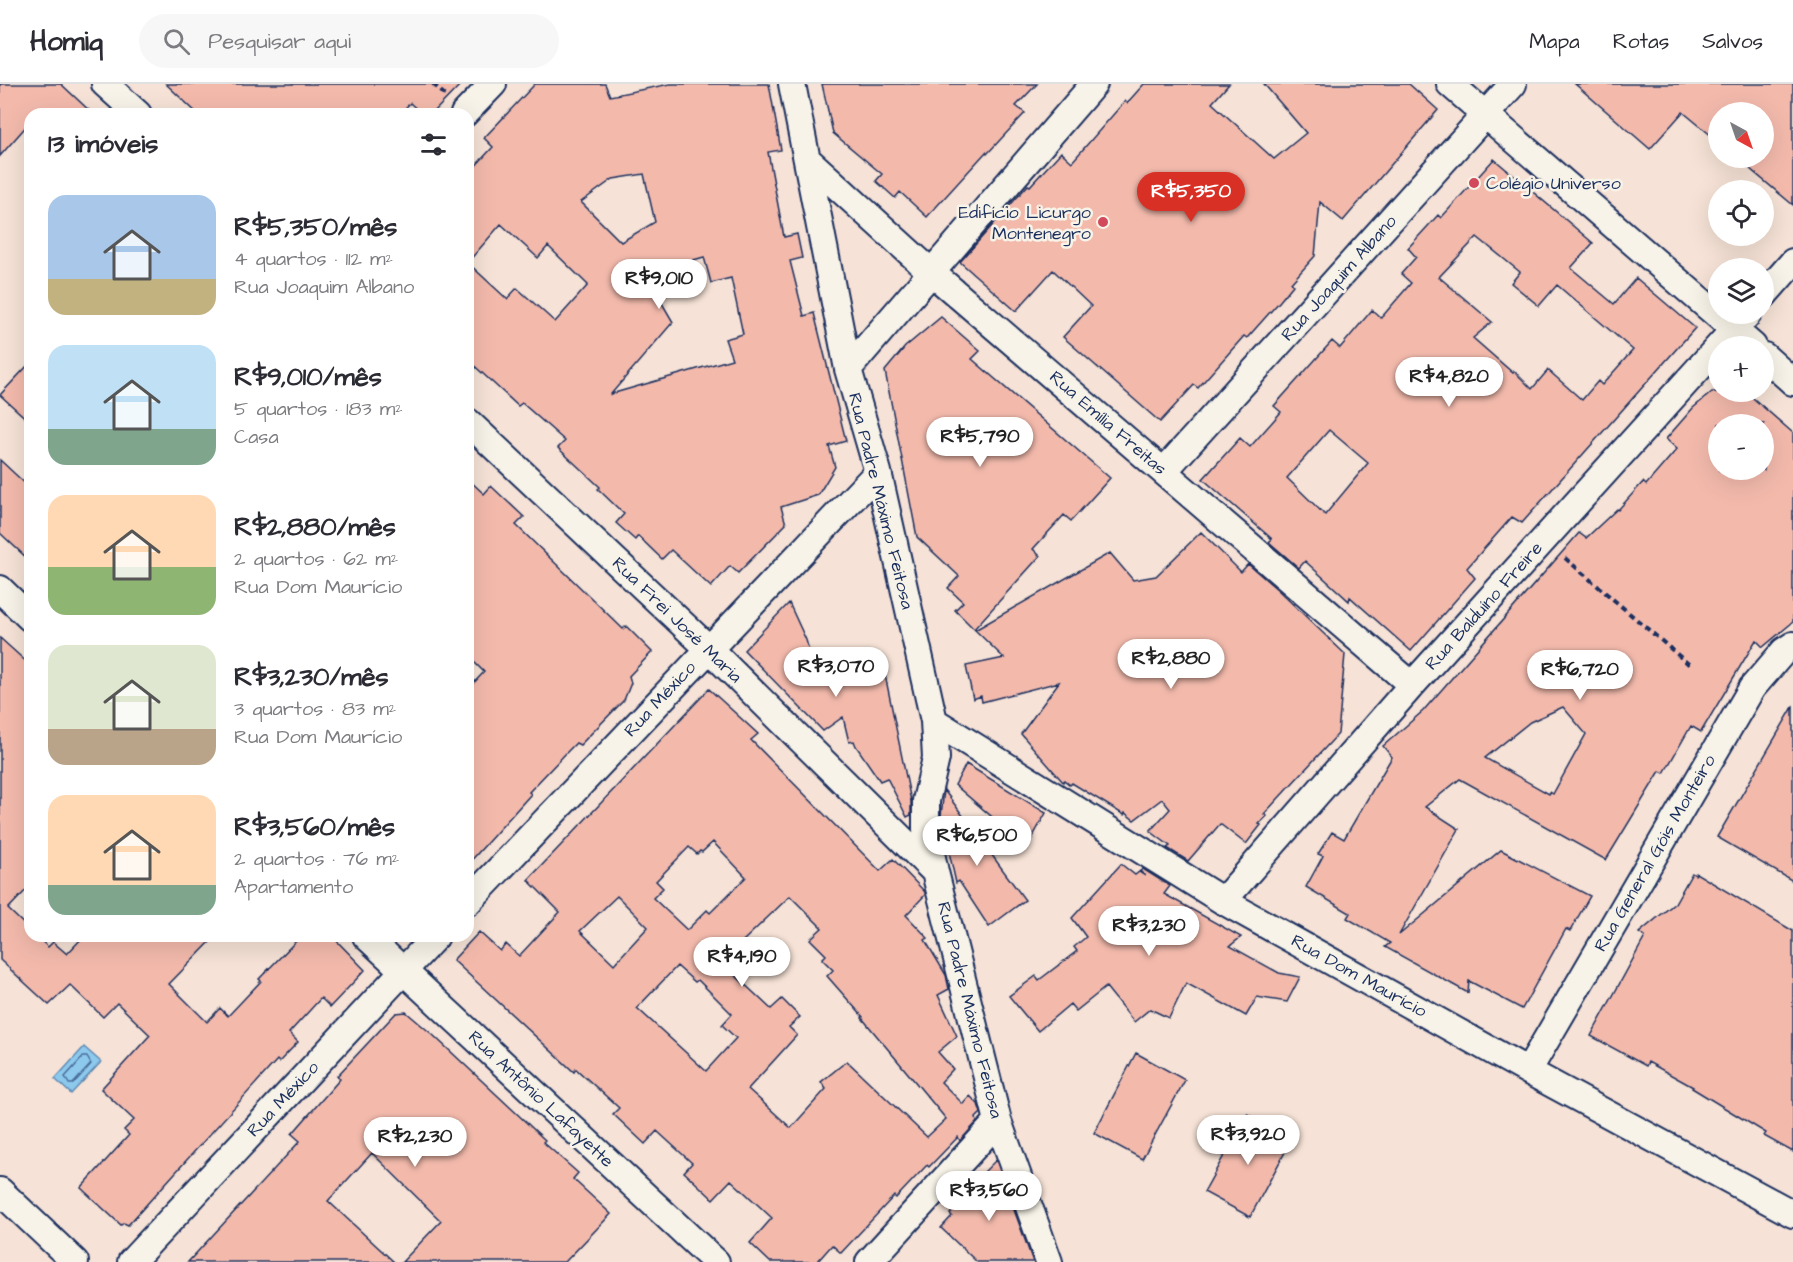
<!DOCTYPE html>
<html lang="pt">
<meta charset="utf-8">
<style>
:root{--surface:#fff;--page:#f7f7f7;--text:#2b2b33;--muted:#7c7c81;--line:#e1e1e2;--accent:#d93025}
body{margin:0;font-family:"Architects Daughter",sans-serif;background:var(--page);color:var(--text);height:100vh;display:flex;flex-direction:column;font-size:22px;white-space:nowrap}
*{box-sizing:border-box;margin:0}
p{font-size:20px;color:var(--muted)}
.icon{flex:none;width:33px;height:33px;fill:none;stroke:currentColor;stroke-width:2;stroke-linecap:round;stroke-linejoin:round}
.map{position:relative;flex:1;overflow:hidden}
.details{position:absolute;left:24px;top:24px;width:450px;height:834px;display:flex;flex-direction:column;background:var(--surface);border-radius:18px;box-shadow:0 6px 24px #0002}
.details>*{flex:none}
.needle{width:39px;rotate:140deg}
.controls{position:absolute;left:1708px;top:18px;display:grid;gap:12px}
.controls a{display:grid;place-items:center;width:66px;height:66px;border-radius:50%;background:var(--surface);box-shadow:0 6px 24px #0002;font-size:30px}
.price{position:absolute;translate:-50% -51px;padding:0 14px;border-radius:21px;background:#fff;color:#222;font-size:20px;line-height:39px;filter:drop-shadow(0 2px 3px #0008)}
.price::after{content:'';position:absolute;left:50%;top:36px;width:18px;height:14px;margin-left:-9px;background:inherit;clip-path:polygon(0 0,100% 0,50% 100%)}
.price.active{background:var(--accent);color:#fff}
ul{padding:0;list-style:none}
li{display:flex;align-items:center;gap:18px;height:150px;padding:0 24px}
li span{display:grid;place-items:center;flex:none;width:168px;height:120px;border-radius:18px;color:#555}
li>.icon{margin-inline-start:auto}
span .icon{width:72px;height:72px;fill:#fffc;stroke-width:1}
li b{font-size:26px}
h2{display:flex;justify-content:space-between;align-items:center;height:72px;padding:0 24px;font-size:26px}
header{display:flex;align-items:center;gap:36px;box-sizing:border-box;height:84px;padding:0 30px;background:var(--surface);border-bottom:2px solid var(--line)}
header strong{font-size:28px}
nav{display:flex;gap:33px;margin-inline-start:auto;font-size:21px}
.search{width:420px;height:54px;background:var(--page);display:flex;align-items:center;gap:15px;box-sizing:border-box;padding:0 21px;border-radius:33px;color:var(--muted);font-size:22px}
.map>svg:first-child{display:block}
</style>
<header>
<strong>Homiq</strong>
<div class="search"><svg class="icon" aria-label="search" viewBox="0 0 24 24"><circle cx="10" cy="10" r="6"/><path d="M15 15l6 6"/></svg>Pesquisar aqui</div>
<nav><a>Mapa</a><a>Rotas</a><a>Salvos</a></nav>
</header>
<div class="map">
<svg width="1793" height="1178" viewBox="0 0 1793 1178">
<rect width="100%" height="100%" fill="#f6e2d6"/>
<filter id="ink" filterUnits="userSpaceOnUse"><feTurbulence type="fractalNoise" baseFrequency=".0167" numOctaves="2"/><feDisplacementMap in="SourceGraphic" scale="12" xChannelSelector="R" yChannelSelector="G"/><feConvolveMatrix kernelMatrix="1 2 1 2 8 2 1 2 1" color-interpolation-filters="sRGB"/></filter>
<g filter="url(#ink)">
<path fill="#8dc8ed" stroke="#5f8bb4" stroke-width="1.5" d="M 84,963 L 101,978 L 71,1010 L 55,995 Z"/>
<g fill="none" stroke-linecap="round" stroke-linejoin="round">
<path stroke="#496c97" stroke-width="1.5" d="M 83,973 L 87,973 L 91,980 L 73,1000 L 69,1000 L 65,993 Z"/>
</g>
<path fill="#f3baac" stroke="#1b2f5e" stroke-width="1.5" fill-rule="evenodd" d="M 0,0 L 61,0 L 93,30 L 30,30 L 30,38 L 0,72 Z
M 166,0 L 461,0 L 432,30 L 422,30 L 410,19 L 400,30 L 198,30 Z
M 535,0 L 605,0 L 610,12 L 670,0 L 769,0 L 781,66 L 768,68 L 784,153 L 797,150 L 802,174 L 790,177 L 804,232 L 814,229 L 846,357 L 829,362 L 835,383 L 818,411 L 781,423 L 786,440 L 738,489 L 730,482 L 711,503 L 671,466 L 662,475 L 638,452 L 635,456 L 616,439 L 624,430 L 598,405 L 600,403 L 558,364 L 565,357 L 522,319 L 518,322 L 468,276 L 468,179 L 507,215 L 517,204 L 555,238 L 588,201 L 548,162 L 538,174 L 501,140 L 468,178 L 468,90 L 493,63 L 484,54 ZM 644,90 L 655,138 L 621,158 L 581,118 L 613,95 ZM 704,173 L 711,199 L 731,194 L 743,250 L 725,255 L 732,275 L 611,310 L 673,238 L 645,190 Z
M 822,0 L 1037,0 L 1016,22 L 1025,29 L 987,70 L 986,68 L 927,133 L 900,108 L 895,114 L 876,97 L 882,90 L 833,49 Z
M 1144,0 L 1229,0 L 1212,19 L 1274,75 L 1306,49 L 1264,0 L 1409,0 L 1438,26 L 1343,137 L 1320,118 L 1315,172 L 1291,199 L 1293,201 L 1280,217 L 1247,254 L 1244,252 L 1198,304 L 1194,301 L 1160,338 L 1063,253 L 1091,222 L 1053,186 L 1016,227 L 960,178 L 1028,101 L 1030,102 L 1061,68 L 1072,78 L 1125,17 L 1127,19 Z
M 1575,0 L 1793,0 L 1793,121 L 1737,74 L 1764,74 L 1764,28 L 1719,28 L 1719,58 L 1683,28 L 1650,65 Z
M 1494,75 L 1593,159 L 1571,184 L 1614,220 L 1636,194 L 1695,244 L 1522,439 L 1512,433 L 1467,484 L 1475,494 L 1411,567 L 1350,513 L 1349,517 L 1305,477 L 1299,484 L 1269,458 L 1272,455 L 1203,395 L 1240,354 L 1250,363 L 1281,328 L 1274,322 L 1332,257 L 1340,264 L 1372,226 L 1381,234 L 1411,199 L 1401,190 L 1416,173 L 1408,164 L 1438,131 L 1441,134 ZM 1477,153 L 1520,188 L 1511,199 L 1539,222 L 1557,201 L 1633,266 L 1602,301 L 1598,297 L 1582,316 L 1548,286 L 1532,305 L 1514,287 L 1513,289 L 1473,254 L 1492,238 L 1439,193 ZM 1329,346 L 1368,379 L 1325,431 L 1287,394 Z
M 941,233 L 980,267 L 972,275 L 1110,394 L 1071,437 L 1064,431 L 1033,465 L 1040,472 L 974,545 L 955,526 L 963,518 L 948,504 L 959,492 L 917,453 L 885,287 L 905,263 Z
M 30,279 L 30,338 L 0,311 Z
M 1712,308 L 1746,308 L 1793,349 L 1793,538 L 1763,563 L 1756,556 L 1701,648 L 1691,642 L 1664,689 L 1660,687 L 1606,776 L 1460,695 L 1425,723 L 1459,745 L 1399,851 L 1501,766 L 1590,812 L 1570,847 L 1566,845 L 1522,925 L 1469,897 L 1468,909 L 1385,863 L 1390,859 L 1347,834 L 1350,829 L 1306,803 L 1323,772 L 1318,770 L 1332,748 L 1344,755 L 1392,673 L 1383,662 L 1423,627 L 1579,449 L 1586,454 L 1617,425 L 1618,426 L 1643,398 L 1646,401 L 1677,365 L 1666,355 L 1693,324 ZM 1719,340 L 1764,340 L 1764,386 L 1719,386 ZM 1563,623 L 1586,650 L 1553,710 L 1550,708 L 1549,710 L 1485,674 L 1530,638 Z
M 0,376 L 30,404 L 30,477 L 0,449 Z
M 468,395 L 484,410 L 491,402 L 524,433 L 516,441 L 623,545 L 626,542 L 652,568 L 629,592 L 631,599 L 624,616 L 580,661 L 576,659 L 568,667 L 529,708 L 531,710 L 468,780 L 468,605 L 484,588 L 468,572 Z
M 1201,448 L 1241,488 L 1248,480 L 1278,506 L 1345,570 L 1338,650 L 1264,730 L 1267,732 L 1259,740 L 1261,741 L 1246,760 L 1220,740 L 1188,777 L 1167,764 L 1170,762 L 1150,747 L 1170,725 L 1162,715 L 1134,736 L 1125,729 L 1124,731 L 1072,699 L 1070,701 L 1064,696 L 1063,698 L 1021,650 L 1059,598 L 982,618 L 981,612 L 973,615 L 966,582 L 1004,574 L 975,546 L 1110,469 L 1133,496 L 1156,492 Z
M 789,519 L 806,556 L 817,595 L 882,576 L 911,717 L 911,731 L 907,733 L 887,694 L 880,697 L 856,662 L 854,657 L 849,658 L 843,633 L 823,647 L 744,566 Z
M 0,554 L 30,581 L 30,802 L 8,825 L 30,846 L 30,852 L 36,852 L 48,863 L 53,858 L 67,870 L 84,852 L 216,852 L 169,900 L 207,938 L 220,924 L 228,932 L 261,897 L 259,895 L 301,852 L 332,852 L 365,886 L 330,923 L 321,914 L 289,949 L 298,958 L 279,978 L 277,976 L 128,1141 L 124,1139 L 121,1141 L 81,1104 L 129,1051 L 124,1046 L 134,1036 L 101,1005 L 150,951 L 117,919 L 103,933 L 70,901 L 49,921 L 0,876 Z
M 709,605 L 758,650 L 751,656 L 880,787 L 893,775 L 925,808 L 925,811 L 906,831 L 928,854 L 925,856 L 946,891 L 949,905 L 938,911 L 957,952 L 938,968 L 953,985 L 941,998 L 963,1020 L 970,1012 L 978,1020 L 981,1029 L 976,1034 L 977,1038 L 960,1057 L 958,1053 L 929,1083 L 927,1081 L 896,1114 L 894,1112 L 841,1169 L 832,1161 L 817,1178 L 770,1178 L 750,1159 L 772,1134 L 731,1096 L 713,1115 L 684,1088 L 692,1079 L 657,1047 L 645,1060 L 613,1030 L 619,1024 L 576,985 L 574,988 L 453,876 L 479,848 L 500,867 L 506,860 L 519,872 L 560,828 L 528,796 ZM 713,758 L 746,793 L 710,829 L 707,826 L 687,846 L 653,814 L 663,804 L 656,797 L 689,763 L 697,770 L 700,767 L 702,768 ZM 617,812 L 648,843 L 614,880 L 580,847 ZM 790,812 L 822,844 L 810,855 L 826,871 L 822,875 L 833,886 L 827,892 L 863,933 L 862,934 L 946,1035 L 927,1053 L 847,977 L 821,998 L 826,1005 L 791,1044 L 748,1005 L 797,951 L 789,943 L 800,933 L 782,915 L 771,925 L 721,878 ZM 677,882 L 695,898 L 698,896 L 732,930 L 722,941 L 736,954 L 706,987 L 637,924 Z
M 1793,623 L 1793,797 L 1717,753 Z
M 966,680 L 1046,729 L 1027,763 L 955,701 Z
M 944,706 L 1025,816 L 989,843 L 959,797 L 956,799 L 941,732 Z
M 1121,780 L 1135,791 L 1139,788 L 1145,792 L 1140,787 L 1143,785 L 1170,802 L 1164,810 L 1241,853 L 1230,862 L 1279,889 L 1300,893 L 1287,918 L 1257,913 L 1246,932 L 1186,899 L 1169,934 L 1150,925 L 1134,938 L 1106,903 L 1076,927 L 1070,920 L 1038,947 L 1009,912 L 1036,892 L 1039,896 L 1077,867 L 1074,863 L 1086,853 L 1072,834 Z
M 1692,789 L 1695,791 L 1696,789 L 1793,847 L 1793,1068 L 1764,1052 L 1766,1049 L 1692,1004 L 1693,1003 L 1648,978 L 1646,982 L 1591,952 L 1645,853 L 1639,849 L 1675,819 Z
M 406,928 L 433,951 L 545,1056 L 543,1058 L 578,1089 L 573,1095 L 611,1130 L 565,1178 L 402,1178 L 441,1137 L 372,1069 L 328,1117 L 394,1178 L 188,1178 L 300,1057 L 292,1050 L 340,995 L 337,992 L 396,929 Z
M 1136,969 L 1185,996 L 1142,1075 L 1094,1049 Z
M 1247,1030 L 1292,1055 L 1250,1133 L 1204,1108 Z
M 996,1076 L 1033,1178 L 977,1178 L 941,1144 L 952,1132 L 950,1130 L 968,1110 L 967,1108 L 978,1096 L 978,1094 Z"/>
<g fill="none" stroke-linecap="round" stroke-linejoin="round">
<g stroke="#1b2f5e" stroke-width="30">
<path id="street" d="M 105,0 L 138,30
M 792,0 L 848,285 L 878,388 L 934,637 L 936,674 L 926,717 L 926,745 L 935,788 L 998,1037 L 1049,1178
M 1450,0 L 1753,262
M 464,30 L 493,0
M 807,75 L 931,188 L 1412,601
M 1764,211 L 1793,178
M 1764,272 L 1793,298
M 848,285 L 1094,0
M 468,338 L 708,564 L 935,788
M 1164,387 L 1513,0
M 0,505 L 30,534
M 934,637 L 1223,817 L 1528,987 L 1793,1130
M 1223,817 L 1412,601 L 1748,230
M 468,818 L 878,388
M 366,852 L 716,1178
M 1528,987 L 1752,604 L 1784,567 L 1793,561
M 0,1107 L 75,1178
M 131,1178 L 436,852
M 869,1178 L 998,1037"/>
</g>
<path stroke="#1b2f5e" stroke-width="4" stroke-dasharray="6 4.5" stroke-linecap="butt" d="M 433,0 L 446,12
M 1565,474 L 1692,583"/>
<use href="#street" stroke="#f7f3e8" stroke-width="26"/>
</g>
</g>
<g fill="#d1495b" stroke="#f7f3e8" stroke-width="2">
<circle cx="1474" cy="99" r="6"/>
<circle cx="1103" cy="138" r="6"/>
</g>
<g text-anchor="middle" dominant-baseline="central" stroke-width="5" stroke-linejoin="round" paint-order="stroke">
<g font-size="18" fill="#1b2f5e" stroke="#f7f3e8" text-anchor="start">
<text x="1486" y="99">Colégio Universo</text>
<text x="1091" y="128" text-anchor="end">Edifício Licurgo<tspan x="1091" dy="21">Montenegro</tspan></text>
</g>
<g font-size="18" fill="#1b2f5e" stroke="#f7f3e8">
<text transform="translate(1339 194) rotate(-48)">Rua Joaquim Albano</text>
<text transform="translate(1108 339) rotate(41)">Rua Emília Freitas</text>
<text transform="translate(881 417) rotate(76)">Rua Padre Máximo Feitosa</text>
<text transform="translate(1484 522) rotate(-48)">Rua Balduíno Freire</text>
<text transform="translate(677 536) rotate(44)">Rua Frei José Maria</text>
<text transform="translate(660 615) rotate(-47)">Rua México</text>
<text transform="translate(1655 769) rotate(-60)">Rua General Góis Monteiro</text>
<text transform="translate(1359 892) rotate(29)">Rua Dom Maurício</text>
<text transform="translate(970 926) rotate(76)">Rua Padre Máximo Feitosa</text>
<text transform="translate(283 1015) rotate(-47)">Rua México</text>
<text transform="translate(541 1015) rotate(43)">Rua Antônio Lafayette</text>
</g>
</g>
</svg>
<div class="controls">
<a><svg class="needle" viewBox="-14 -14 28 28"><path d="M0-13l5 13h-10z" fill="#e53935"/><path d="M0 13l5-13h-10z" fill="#7c7c81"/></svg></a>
<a><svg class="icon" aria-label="locate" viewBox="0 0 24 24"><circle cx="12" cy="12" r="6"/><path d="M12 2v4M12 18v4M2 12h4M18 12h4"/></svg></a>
<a><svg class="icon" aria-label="layers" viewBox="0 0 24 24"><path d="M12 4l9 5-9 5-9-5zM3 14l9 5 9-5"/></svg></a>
<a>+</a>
<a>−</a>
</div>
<b class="price active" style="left:1191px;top:139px">R$5,350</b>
<b class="price" style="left:659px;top:226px">R$9,010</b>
<b class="price" style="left:1449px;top:324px">R$4,820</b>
<b class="price" style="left:980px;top:384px">R$5,790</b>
<b class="price" style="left:1171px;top:606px">R$2,880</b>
<b class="price" style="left:836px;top:614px">R$3,070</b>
<b class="price" style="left:1580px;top:617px">R$6,720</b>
<b class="price" style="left:977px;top:783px">R$6,500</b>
<b class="price" style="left:1149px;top:873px">R$3,230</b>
<b class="price" style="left:742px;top:904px">R$4,190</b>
<b class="price" style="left:1248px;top:1082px">R$3,920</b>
<b class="price" style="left:415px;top:1084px">R$2,230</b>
<b class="price" style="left:989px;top:1138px">R$3,560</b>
<section class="details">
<h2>13 imóveis<svg class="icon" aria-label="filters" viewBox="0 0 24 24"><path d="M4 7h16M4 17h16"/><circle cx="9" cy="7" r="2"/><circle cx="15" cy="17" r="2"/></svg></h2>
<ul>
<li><span style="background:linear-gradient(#a9c7e8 70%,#c2b280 0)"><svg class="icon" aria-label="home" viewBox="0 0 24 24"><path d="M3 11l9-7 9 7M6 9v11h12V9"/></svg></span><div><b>R$5,350/mês</b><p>4 quartos · 112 m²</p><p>Rua Joaquim Albano</p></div></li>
<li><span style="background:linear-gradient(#bfe0f5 70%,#7fa58c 0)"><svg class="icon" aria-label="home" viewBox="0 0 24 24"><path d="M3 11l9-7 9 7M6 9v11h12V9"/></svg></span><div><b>R$9,010/mês</b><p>5 quartos · 183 m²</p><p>Casa</p></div></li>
<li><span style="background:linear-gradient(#ffd9b3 60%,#8fb573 0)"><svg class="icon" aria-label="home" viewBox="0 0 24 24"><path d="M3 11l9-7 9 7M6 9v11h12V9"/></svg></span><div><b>R$2,880/mês</b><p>2 quartos · 62 m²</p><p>Rua Dom Maurício</p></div></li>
<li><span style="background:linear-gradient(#dfe7d0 70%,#b9a48a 0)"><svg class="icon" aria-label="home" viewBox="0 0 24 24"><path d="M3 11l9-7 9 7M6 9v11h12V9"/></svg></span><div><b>R$3,230/mês</b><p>3 quartos · 83 m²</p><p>Rua Dom Maurício</p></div></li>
<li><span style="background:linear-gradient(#ffd9b3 75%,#7fa58c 0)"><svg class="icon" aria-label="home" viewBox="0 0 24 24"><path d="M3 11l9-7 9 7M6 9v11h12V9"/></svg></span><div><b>R$3,560/mês</b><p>2 quartos · 76 m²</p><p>Apartamento</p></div></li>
</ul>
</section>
</div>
